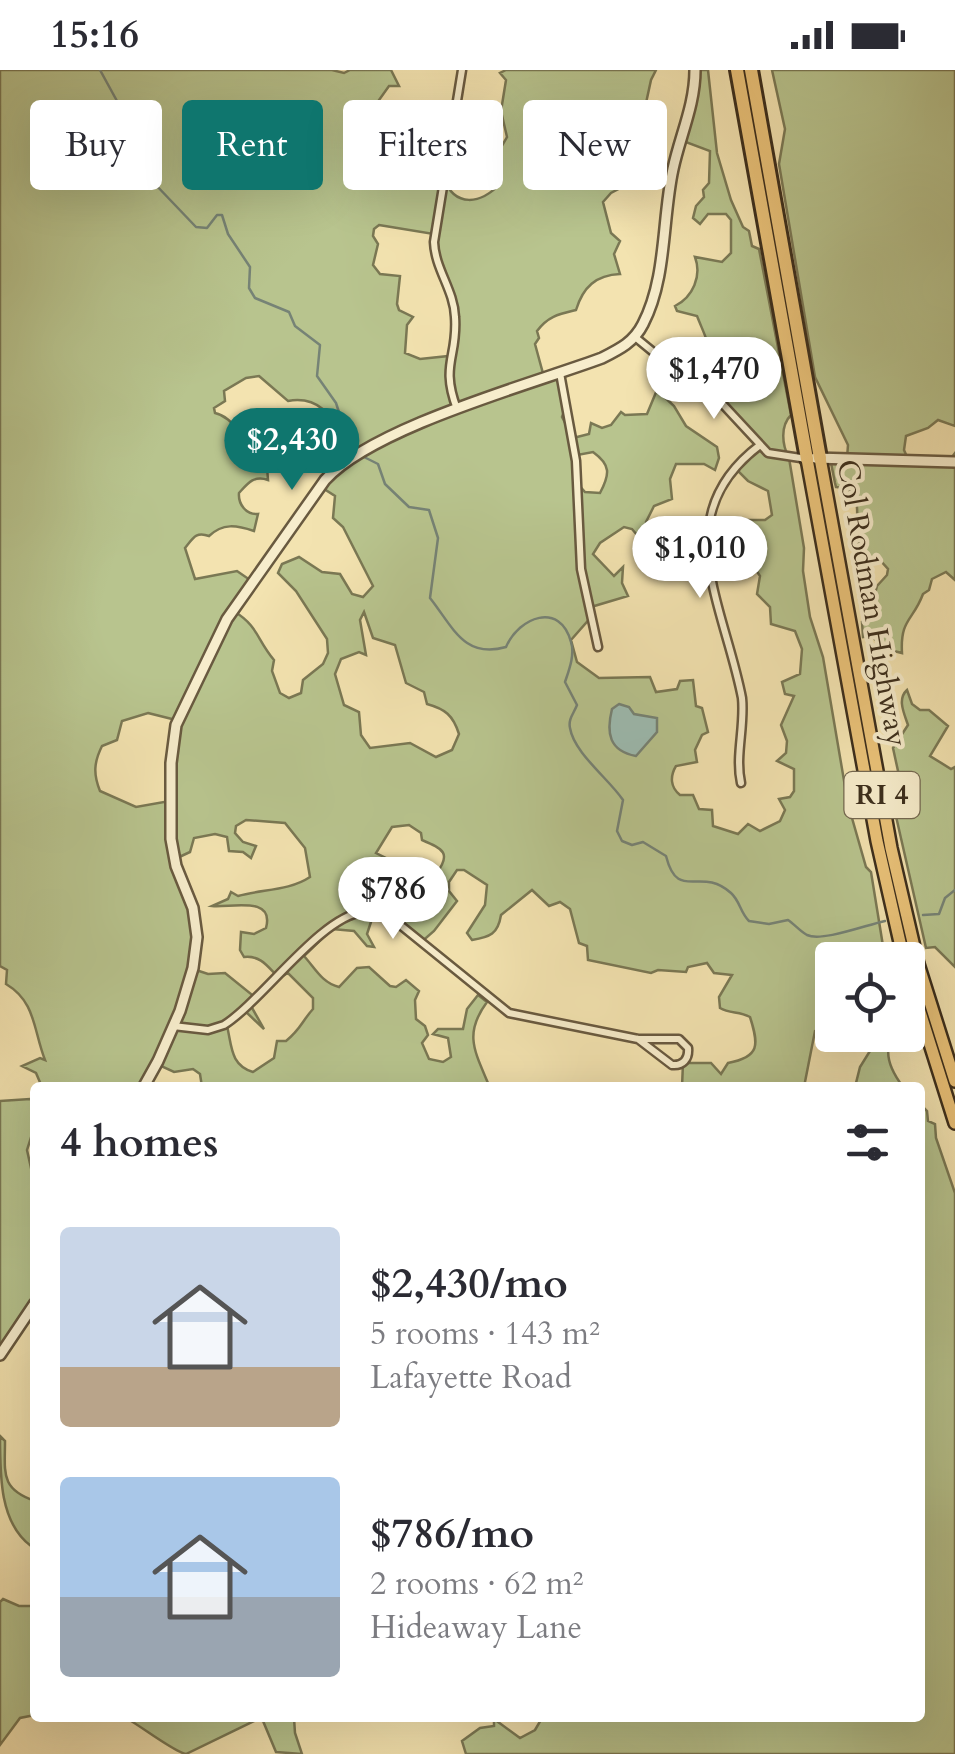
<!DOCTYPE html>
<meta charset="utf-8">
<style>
:root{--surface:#fff;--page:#f7f7f7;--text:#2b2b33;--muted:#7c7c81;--accent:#0f766e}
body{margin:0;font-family:Cardo,serif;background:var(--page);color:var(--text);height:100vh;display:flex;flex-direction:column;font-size:38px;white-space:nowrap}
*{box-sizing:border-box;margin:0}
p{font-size:32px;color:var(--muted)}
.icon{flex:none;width:55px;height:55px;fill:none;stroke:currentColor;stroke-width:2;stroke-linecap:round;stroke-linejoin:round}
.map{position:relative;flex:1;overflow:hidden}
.panel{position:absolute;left:30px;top:1012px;width:895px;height:640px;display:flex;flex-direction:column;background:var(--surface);border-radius:10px;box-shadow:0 10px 40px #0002}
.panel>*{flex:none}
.top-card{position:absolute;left:30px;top:30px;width:895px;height:90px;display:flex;gap:20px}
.tools{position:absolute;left:815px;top:872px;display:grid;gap:20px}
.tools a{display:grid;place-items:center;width:110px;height:110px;border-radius:10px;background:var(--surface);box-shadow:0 10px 40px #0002;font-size:50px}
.price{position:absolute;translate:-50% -85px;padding:0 22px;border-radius:35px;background:#fff;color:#222;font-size:32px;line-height:65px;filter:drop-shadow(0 2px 5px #0008)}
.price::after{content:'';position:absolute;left:50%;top:60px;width:30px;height:22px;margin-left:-15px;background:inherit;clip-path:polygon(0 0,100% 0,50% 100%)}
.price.current{background:var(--accent);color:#fff}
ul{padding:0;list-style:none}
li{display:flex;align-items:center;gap:30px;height:250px;padding:0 30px}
li span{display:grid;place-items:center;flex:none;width:280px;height:200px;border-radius:10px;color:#555}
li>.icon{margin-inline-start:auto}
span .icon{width:120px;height:120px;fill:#fffc;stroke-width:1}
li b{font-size:42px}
h2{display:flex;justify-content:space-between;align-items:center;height:120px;padding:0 30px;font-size:42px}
.tag{padding:0 35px;border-radius:10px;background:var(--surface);box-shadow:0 10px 40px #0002;font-size:35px;line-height:90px}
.tag.current{background:var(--accent);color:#fff}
.status{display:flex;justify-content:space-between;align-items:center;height:70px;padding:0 50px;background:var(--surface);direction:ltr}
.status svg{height:28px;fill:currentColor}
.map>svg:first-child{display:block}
</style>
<div class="status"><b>15:16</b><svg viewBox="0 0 49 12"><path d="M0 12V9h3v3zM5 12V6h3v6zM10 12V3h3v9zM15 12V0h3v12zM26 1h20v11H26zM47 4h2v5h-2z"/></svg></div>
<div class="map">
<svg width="955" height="1684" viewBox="0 0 955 1684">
<rect width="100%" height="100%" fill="#f3e3b0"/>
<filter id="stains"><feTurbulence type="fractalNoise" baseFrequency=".002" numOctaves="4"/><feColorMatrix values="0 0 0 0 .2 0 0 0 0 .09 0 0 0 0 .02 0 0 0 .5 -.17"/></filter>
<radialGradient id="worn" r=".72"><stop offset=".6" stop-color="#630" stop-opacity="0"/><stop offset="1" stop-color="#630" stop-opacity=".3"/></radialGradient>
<path fill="#b8c48e" stroke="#7a7854" stroke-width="2.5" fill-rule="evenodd" d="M 0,0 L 332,0 L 344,3 L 350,0 L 391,0 L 399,16 L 389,16 L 379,30 L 393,57 L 389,61 L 387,99 L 391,106 L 409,111 L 419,109 L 422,103 L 443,107 C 455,139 481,134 501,113 L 499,81 L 507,67 L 501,41 L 506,10 L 500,3 L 506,0 L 656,0 L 651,10 L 638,70 L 633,77 L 635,86 L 630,113 L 611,123 L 603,132 L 611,163 L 620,171 L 614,184 L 620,204 C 596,205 583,217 576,240 C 559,244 548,246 537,261 L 539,268 L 535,274 L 544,307 L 560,304 L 566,336 L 562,347 L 573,368 L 589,364 L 591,353 L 602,358 L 611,355 L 621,342 L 625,345 L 647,344 L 657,320 L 674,336 L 686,356 L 717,377 L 719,388 L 715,400 L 704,394 L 676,394 L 670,409 L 672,429 L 654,436 L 646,452 L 649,468 L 643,472 L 632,459 L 624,457 L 600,473 L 593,484 L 614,506 L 623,497 L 622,513 L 628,526 L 591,537 L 592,546 L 571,570 L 577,592 L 599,608 L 650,607 L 656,622 L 677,619 L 680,611 L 693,610 L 696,636 L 702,638 L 708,662 L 702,665 L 695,680 L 697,692 L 676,696 C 670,706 670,717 680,725 L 693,725 L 699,739 L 712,740 L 713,756 L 738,764 L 748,754 L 760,761 L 780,751 L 785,740 L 779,729 L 790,727 L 794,721 L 794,699 L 777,691 L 786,683 L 787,671 L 781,655 L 794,626 L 785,624 L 782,612 L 800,604 L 802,579 L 795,561 L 771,554 L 770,537 L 757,524 L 760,506 L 752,494 L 738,487 L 750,476 L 751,464 L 744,450 L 765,450 L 772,445 L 768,421 L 748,411 L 735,398 L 758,375 L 748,359 L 695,312 C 713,275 711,281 697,246 L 677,241 L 675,236 C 693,227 702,206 695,187 L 722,192 L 731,183 L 731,150 L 726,144 L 708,144 L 700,154 L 693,148 L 696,136 L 704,127 L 703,120 L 709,113 L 710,81 L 683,71 L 694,0 L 708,0 L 717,83 L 731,130 L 743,157 L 749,161 L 752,176 L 759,179 L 791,345 C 780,356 782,375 789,388 L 804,478 L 803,501 L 810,547 L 823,587 L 848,734 L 866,797 L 871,802 L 884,882 L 889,890 L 832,890 L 832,952 L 815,961 L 804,1017 L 682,1017 L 683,993 L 711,993 L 721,1004 L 728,993 C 760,987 759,975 750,947 C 739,941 730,944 720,938 L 719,927 L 732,905 L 714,903 L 707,893 L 688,897 L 686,902 L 658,900 L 651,903 L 588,890 L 587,876 L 579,873 L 570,839 L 560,832 L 549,836 L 532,820 L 501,845 C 498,864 490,867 472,870 L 467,863 L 485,835 L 487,815 L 464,800 L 457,800 L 449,812 L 449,821 L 457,831 L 434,861 L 419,874 L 396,854 L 422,807 L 436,804 C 452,783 443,779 422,770 L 421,763 L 409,755 L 392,757 L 376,783 L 400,795 L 382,829 L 364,825 L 351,831 L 352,846 L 373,846 L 367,864 L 374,877 L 367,876 L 354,861 L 332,859 L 304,886 C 315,898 322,913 339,917 L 357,898 L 369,897 L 390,916 L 396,917 L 406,910 L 419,921 L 415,930 L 416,949 L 425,956 L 428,965 L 422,973 L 429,989 L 443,992 L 451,987 L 448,968 L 433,964 L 438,959 L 463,959 L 467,939 L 478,925 L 487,932 C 464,963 474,980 488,1013 L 508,1017 L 202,1017 L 200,1004 L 193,999 L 174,1002 L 157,994 L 142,1017 L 42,1017 L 36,1003 L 22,996 L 40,988 L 45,990 C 33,959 36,932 6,914 L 7,900 L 0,896 ZM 379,155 L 434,164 L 437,193 L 455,247 L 448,286 L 420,289 L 405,283 L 407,255 L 413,247 L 399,240 L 397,234 L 400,206 L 380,204 L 373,195 L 378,174 L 373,166 L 374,159 ZM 259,306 L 288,331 C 326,324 337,358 355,383 L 321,417 L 335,426 L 333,448 L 343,457 L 373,516 L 363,527 L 352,524 L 340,504 L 322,502 L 299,487 L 282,494 L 278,503 L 296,521 L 327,569 L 328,583 L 323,594 L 303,610 L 301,623 L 289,628 L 280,623 L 272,601 L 274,590 C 257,570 258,556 235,542 L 253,512 L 237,501 L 195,509 L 185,478 C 193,468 196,461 209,466 C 223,453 236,455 254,461 L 258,444 C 246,445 238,434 239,423 C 248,413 254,405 268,410 L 267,397 L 258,376 C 240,369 234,347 215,343 L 214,338 L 225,331 L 224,321 L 246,308 ZM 593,382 C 611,395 610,404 600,423 L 585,422 L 577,413 L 577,385 ZM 364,542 L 373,568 L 395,575 L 406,613 L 424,622 L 427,634 C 445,639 453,645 459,664 L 452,680 L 436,687 L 410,673 L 370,678 L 361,665 L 359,642 L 344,635 L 335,604 L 341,589 L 359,582 L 366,585 L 360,550 ZM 148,643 L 176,650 L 170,731 L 136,737 L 100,721 C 93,704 94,692 102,676 L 117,670 L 122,651 ZM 246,750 L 285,753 L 305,778 L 310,807 C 289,821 262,819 238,826 L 231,822 L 228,829 L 212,836 C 230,838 275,825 266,858 L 254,864 L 241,862 L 240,880 L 244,887 C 261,885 268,897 279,908 L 288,903 L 313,928 L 313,939 C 302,951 301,959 286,971 L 277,971 L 274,988 L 253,1002 C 230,995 232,976 227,956 L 245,941 L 264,959 L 251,936 L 256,928 L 225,903 L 208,904 L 193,899 L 193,836 L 175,789 L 190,782 L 194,768 L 215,764 L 227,767 L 229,781 L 243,782 L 251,788 L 256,776 L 243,772 L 235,763 L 236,756 Z
M 772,0 L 955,0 L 955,356 L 938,350 L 928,358 L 906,366 L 904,380 L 908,389 L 949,391 L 955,383 L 955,510 L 946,502 L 932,509 L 929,520 L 923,524 C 913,551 900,549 902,583 L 886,579 L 871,566 L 863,567 L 862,552 L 868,550 L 877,516 L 887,505 L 888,499 L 879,489 L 862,491 L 860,488 C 860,476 857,466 857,455 C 857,436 861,418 836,417 L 835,413 L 830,388 L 847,388 L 848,375 L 815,307 L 779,94 L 785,59 Z
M 907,620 L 912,634 L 920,640 L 929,640 L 948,656 L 930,686 L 951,699 L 955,697 L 955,897 L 935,877 L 926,878 L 890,720 L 898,716 L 898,701 L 893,678 L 908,655 C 904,643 897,629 907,620 Z
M 867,965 L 885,965 L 890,973 C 884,988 894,1005 903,1017 L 855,1017 L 860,997 L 870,981 Z
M 30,1029 L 35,1032 L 35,1063 L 33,1061 L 27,1080 L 35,1116 L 35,1231 L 0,1285 L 0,1031 Z
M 920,1034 L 927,1041 L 928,1051 L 935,1054 L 936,1068 L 955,1123 L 955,1684 L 466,1684 L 462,1671 L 480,1658 L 494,1656 L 494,1649 L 520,1668 L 535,1660 L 542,1648 L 920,1648 Z
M 0,1366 L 5,1371 C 5,1403 0,1419 35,1431 L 35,1474 L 31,1476 C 0,1453 0,1407 0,1366 Z
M 3,1529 L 19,1536 L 35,1536 L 35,1645 L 20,1648 L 0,1675 L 0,1532 Z
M 126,1648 L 294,1648 L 295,1663 L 302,1684 L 276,1682 L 263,1651 L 256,1650 L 186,1684 C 174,1682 141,1656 126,1648 Z"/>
<path fill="#9dbdb3" stroke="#768376" stroke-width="2.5" d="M 619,634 L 629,637 L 634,644 L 657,648 L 657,662 L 636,686 C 609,681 606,663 612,639 Z"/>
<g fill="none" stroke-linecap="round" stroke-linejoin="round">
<path stroke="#768376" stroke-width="2.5" d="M 100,0 L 117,31 L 111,58 L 121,78 C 111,112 125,110 154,113 L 196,157 L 207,158 L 217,145 L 222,145 L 228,164 L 250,197 L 249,218 L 255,228 L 289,242 L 295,256 L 320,275 L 317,306 L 336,333 L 346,364 L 359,380
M 364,387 L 378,394 L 385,414 L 409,437 L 429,440 L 438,468 L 430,528 C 453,557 464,589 506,577 C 519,547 560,531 571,572 C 575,585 569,600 565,612 L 577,635 C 574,643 568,649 570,658 C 574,683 609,709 623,730 L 617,761 L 622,771 L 632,775 L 643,772 L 666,786 C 678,833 700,795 731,823 C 740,831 740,842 749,851 L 769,854 L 788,850 C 794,854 801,862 807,865 C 822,872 866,855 885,851
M 923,845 L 939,844 L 945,828 L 955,820"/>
<g stroke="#695a40" stroke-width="11">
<path id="minor" d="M 635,267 L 680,304 L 716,327 L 768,383 L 807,389
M 560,303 L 576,391 L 581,499 L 598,577
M 457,339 C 440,294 458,287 455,247 C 454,220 435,199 434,172 L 462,0
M 741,713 C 735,686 745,656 742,628 C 724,534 666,446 760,375
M 173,956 L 208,960 L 224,955 C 262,931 321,846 363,842 C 377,841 388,846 399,854 L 509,943 L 638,969 L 679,969 L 688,978 C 689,989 683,996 672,995 L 638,969"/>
</g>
<g stroke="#695a40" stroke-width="14">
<path id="tertiary" d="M 815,388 L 955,392
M 143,1018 L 158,991 L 180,941 L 193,898 L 197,867 L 193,838 L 176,796 L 171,769 L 171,693 L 176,655 L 227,549 L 325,410 C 373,357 532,314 602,288 C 620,279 634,272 643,254 C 667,208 662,149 673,99 C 680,66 695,35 695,0
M 0,1285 L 35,1233"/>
</g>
<g stroke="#3b2d1b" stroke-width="16">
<path id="trunk" d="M 820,388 L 891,778 L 918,894 L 955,1011
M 807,389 L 877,771 L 904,890
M 908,904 L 955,1053"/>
</g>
<g stroke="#3b2d1b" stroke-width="18">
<path id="motorway" d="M 737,0 L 807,389
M 751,0 L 820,388"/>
</g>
<use href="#minor" stroke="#f7edcc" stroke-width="6"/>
<use href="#tertiary" stroke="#f7edcc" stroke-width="9"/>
<use href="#trunk" stroke="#eac278" stroke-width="11"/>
<use href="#motorway" stroke="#eac278" stroke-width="12"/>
</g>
<g text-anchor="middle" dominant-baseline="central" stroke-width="8" stroke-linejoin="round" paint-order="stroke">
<rect fill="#f7edcc" stroke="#736750" stroke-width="2.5" x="844.5" y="702" width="75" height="46" rx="8"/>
<g font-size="28" font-weight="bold" fill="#3b2d1b">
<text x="882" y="725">RI 4</text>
</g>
<g font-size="30" fill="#3b2d1b" stroke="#f7edcc">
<text transform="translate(872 533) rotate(80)">Col Rodman Highway</text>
</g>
</g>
<rect width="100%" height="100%" filter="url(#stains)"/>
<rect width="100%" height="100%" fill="url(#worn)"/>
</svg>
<div class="tools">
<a><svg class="icon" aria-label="locate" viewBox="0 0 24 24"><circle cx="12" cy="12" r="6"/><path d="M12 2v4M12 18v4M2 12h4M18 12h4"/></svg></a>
</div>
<b class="price" style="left:714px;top:352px">$1,470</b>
<b class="price current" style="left:292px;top:423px">$2,430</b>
<b class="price" style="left:700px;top:531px">$1,010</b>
<b class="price" style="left:393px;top:872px">$786</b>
<div class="top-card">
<a class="tag">Buy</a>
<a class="tag current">Rent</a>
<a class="tag">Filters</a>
<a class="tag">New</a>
</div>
<section class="panel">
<h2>4 homes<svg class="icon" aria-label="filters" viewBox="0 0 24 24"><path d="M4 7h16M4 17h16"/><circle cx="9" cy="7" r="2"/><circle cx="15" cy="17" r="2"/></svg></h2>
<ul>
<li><span style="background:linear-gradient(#c9d6e8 70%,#b9a48a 0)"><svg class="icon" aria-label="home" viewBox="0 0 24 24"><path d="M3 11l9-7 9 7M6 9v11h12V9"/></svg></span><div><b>$2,430/mo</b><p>5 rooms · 143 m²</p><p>Lafayette Road</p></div></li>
<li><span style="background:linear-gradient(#a9c7e8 60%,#9aa5b1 0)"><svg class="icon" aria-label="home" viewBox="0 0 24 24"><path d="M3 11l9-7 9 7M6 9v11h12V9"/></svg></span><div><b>$786/mo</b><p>2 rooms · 62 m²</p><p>Hideaway Lane</p></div></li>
</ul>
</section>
</div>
